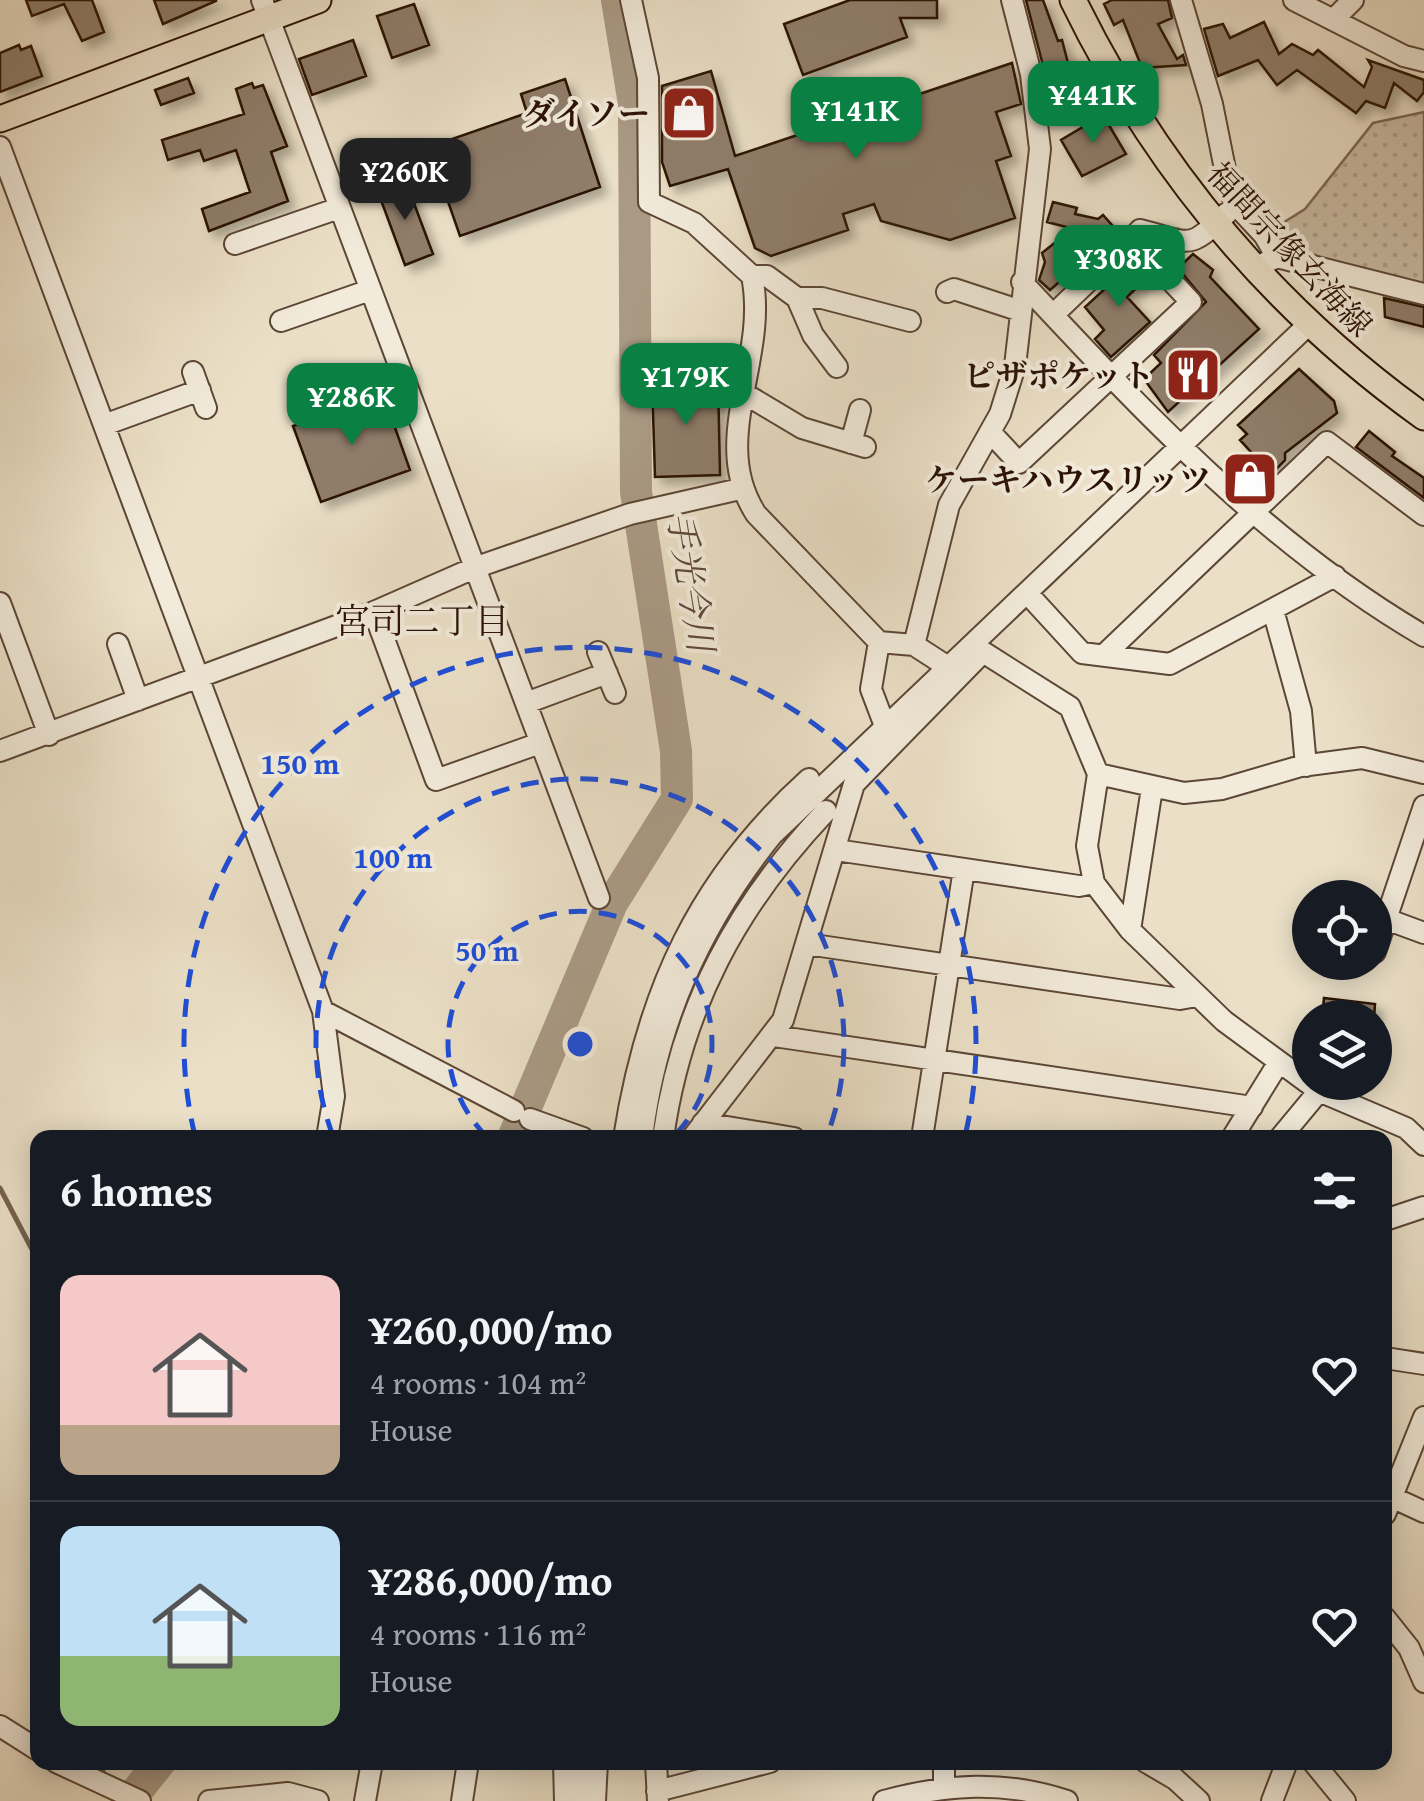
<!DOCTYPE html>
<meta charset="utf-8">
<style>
:root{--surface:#171b24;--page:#20242c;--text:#f1f3f6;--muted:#9ea1a6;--line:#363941;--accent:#0b8043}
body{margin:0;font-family:"Gentium Book Plus","Noto Serif JP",serif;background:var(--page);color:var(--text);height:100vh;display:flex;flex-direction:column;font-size:38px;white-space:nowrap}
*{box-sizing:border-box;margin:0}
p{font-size:32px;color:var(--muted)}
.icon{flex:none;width:55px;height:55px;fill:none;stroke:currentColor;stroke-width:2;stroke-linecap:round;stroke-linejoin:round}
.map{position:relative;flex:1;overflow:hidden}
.details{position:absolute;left:30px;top:1130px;width:1362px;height:640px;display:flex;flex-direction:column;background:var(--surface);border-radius:20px;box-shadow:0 5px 25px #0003}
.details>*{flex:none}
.tools{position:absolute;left:1292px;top:880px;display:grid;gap:20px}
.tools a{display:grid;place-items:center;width:100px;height:100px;border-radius:50%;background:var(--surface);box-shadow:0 5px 25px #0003;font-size:50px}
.price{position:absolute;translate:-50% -85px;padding:0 22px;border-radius:20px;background:var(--accent);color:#fff;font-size:32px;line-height:65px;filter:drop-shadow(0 2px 5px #0008)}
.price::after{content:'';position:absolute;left:50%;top:60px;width:30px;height:22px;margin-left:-15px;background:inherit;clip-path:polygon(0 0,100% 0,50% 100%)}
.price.on{background:#222;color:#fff}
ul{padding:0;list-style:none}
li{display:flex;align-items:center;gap:30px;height:250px;padding:0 30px}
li+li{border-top:2px solid var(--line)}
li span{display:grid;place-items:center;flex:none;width:280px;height:200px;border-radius:20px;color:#555}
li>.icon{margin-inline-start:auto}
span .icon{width:120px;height:120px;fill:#fffc;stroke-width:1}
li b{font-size:42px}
h2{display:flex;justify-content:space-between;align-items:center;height:120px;padding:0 30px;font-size:42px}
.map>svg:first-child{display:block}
</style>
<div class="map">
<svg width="1424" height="1801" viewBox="0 0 1424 1801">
<defs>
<pattern id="park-dots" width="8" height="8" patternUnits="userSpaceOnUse" patternTransform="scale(2.5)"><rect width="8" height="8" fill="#cbbda6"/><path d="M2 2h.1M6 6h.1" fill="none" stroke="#aea18d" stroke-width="1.8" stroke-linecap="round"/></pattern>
<filter id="shadow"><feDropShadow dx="7" dy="7" stdDeviation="5" flood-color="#0004"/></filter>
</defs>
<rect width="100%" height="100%" fill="#ebe0c7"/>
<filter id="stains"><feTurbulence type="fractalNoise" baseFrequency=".002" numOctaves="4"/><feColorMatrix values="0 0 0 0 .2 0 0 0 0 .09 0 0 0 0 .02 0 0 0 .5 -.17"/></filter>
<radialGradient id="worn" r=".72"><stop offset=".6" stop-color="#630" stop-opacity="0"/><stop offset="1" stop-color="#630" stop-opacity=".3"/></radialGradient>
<path fill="url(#park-dots)" stroke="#7c6856" stroke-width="2.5" d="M 1424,112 L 1424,285 L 1282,251 L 1270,231 L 1305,209 L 1373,123 Z"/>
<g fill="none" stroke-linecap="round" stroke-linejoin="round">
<path stroke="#786452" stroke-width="5" d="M 0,1188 L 38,1261
M 103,1762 L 103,1779"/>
<path stroke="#aa9a85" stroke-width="32" d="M 513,1138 L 612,903 L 677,799 L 676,751 L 636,492 L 634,104 L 617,0
M 129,1801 L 160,1762"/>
</g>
<path fill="#8f7d6a" stroke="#2c1205" stroke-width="2.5" filter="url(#shadow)" d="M 26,0 L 92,0 L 104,32 L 82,41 L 64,4 L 32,16 Z
M 154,0 L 216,0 L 216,1 L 163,24 Z
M 850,0 L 937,0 L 937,18 L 900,18 L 907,37 L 803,75 L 784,24 Z
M 1026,0 L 1043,0 L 1058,41 L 1062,40 L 1069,67 L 1045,73 Z
M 1112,0 L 1168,0 L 1172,18 L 1158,24 L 1177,59 L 1183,55 L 1186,65 L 1142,68 L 1123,20 L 1114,25 L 1104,4 Z
M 414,4 L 429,45 L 392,58 L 377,16 Z
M 1264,22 L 1279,54 L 1292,44 L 1313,55 L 1318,50 L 1364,87 L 1372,67 L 1368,60 L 1424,80 L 1424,92 L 1417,101 L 1394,83 L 1385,108 L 1366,101 L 1356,113 L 1297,70 L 1277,85 L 1258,60 L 1218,76 L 1204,29 L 1223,24 L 1230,38 Z
M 353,40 L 366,76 L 312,95 L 299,59 Z
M 19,45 L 21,50 L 31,46 L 42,76 L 0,92 L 0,53 Z
M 1012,63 L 1021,104 L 996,112 L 1011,156 L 996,161 L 1015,218 L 950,240 L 881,221 L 874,204 L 843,214 L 848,230 L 771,256 L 755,248 L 728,169 L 670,186 L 662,162 L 662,86 L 711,71 L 735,156 Z
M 188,78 L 194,93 L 161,105 L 155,90 Z
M 565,79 L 600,187 L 460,236 L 429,147 L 527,113 L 521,94 Z
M 252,83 L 254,88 L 263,85 L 287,146 L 271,152 L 288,201 L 209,231 L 202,209 L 250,192 L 236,150 L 204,161 L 200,150 L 168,160 L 162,140 L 244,114 L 236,89 Z
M 1103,115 L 1126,154 L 1082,176 L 1061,140 Z
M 406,182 L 433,254 L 405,265 L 378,192 Z
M 1053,202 L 1077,208 L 1075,214 L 1098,219 L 1103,215 L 1119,233 L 1105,246 L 1094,234 L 1047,222 Z
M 1057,241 L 1071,258 L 1059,269 L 1065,277 L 1050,290 L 1039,280 L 1045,262 L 1042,253 Z
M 1193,254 L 1213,270 L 1210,277 L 1259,329 L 1168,412 L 1144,379 L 1161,363 L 1154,355 L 1206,302 L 1178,268 Z
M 1132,259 L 1148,277 L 1127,297 L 1150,322 L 1111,357 L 1095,339 L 1104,330 L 1085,307 L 1120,275 L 1118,273 Z
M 1384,298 L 1424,307 L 1424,327 L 1385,317 Z
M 1299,369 L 1334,401 L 1337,413 L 1285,453 L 1285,460 L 1253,493 L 1230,473 L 1251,452 L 1240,440 L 1247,434 L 1238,425 Z
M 718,379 L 720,475 L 655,477 L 652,381 Z
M 383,394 L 410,470 L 321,502 L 293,426 Z
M 1369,431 L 1395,452 L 1392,456 L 1424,478 L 1424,498 L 1356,447 Z
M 1324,998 L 1375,1004 L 1374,1018 L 1322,1018 Z"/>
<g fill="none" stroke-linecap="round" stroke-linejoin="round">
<g stroke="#5c4636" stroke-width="24">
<path id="minor" d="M 262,0 L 599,898
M 631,0 L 648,78 L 649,202 L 694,223 L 752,276 C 769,359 708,440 756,514 L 879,642 L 914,645 L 948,667
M 1181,0 L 1212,104 L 1229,189 L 1236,205 L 1264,235 L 1277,257
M 1294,0 L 1404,56 L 1424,61
M 1333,20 L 1353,0
M 0,147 L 323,1011 L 334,1096 L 327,1138
M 1132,239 L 1140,230 C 1192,243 1188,251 1227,213
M 235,244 L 339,208
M 1265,263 L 1277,257 L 1424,294
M 752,276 L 767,276 L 797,298 L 822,298 L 910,321
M 1022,282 C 1144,413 1268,545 1424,636
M 947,292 L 954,289 L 1018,310
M 797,298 L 813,335 L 837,367
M 281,321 L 370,290
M 193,372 L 206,408
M 745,394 L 802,428 L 865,447
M 104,425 L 200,390
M 991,433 L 1019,463 L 1191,302 L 1132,239 L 1053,315
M 851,443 L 860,410
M 1027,593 L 1082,653 L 1170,664 L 1335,576
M 0,603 L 49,735
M 1273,610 L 1301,711 L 1306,766
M 374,612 L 436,780 L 540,743
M 879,642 L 871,689 L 885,726
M 118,644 L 138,700
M 914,645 L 949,505 L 1000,414 L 1015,366 L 1040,149 L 1031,74 L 1012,0
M 972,645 L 1070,707 L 1098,774 L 1087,846 L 1094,883 L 1130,930 L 1224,1021 L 1319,1091 L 1406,1128 L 1424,1145
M 598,652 L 615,693
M 1104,655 L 1327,442 L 1424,515
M 526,703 L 607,673
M 0,751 L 374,612 L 474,568 L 630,514 L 740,489
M 1098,774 L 1184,793 L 1222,789 L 1301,766 L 1362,758 L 1424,773
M 836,850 L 1079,886 L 1094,883
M 1386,919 L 1424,933
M 1130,930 L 1152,788
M 807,944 L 1180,999 L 1197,996
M 1375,952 L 1424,806
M 323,1011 L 514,1111
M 774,1036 L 1252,1107
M 530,1119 L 583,1138
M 703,1123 L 794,1138
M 624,1138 C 647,992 698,879 809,779
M 642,1138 C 656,1023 700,925 772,835 L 1309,324
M 663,1138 C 681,1008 737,905 826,811
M 692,1138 L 783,1020 L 854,784 L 981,654
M 922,1138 L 964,869
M 1232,1138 L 1279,1062
M 1280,1138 L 1319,1091
M 1385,1220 L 1424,1207
M 1385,1358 L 1424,1364
M 1385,1494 L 1424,1512
M 1385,1514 L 1424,1417
M 1385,1618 L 1409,1648 L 1424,1682
M 0,1726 L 38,1750
M 56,1762 L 140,1801
M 564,1762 L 565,1801
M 578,1762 L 579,1801
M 656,1762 L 658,1801
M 944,1762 L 944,1789
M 1146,1762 L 1175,1779 L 1199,1801
M 1313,1762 L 1345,1801
M 657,1791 L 770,1762
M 209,1801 L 288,1793 L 318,1801
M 365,1801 L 372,1762
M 462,1801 L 468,1762
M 595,1801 L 597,1762
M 884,1801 C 947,1784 1004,1780 1067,1801
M 1272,1801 L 1287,1762"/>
</g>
<g stroke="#2c1205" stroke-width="29">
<path id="major" d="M 1073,0 C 1155,168 1272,308 1424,417
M 0,119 L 318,0"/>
</g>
<use href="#minor" stroke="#f2ebdb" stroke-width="20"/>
<use href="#major" stroke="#ebe0c7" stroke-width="25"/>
</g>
<g fill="none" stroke="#1d4ed8" stroke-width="5" stroke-dasharray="18 12">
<path d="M487 1137A132 132 0 1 1 673 1137"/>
<path d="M333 1136A264 264 0 1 1 827 1136"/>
<path d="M195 1136A396 396 0 1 1 965 1136"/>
</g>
<defs>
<g id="shop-square" transform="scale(2.875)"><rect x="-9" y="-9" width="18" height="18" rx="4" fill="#8f2418" stroke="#f2ebdb"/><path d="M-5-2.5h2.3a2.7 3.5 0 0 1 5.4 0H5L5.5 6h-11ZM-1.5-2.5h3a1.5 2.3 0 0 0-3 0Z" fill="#fff"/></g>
<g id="restaurant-square" transform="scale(2.875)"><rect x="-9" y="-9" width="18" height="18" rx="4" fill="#8f2418" stroke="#f2ebdb"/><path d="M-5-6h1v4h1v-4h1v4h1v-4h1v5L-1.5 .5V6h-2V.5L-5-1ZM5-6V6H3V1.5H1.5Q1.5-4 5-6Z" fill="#fff"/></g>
</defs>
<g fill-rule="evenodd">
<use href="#shop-square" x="689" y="113"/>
<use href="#restaurant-square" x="1193" y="375"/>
<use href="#shop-square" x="1250" y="479"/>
</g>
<g text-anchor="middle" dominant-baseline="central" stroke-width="8" stroke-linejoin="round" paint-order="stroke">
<g font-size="32" font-weight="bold" fill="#2c1205" stroke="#f2ebdb" text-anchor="end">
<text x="650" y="113">ダイソー</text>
<text x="1154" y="375">ピザポケット</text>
<text x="1211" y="479">ケーキハウスリッツ</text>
</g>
<g font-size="32" fill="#2c1205" stroke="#f2ebdb">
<text transform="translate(1290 249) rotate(47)">福間宗像玄海線</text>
</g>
<g font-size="35" font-style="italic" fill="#5e4838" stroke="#f2ebdb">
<text transform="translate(691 582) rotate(81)">手光今川</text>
</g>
<g font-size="35" fill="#2c1205" stroke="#f2ebdb">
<text x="422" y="620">宮司二丁目</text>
</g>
</g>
<circle cx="580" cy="1044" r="15" fill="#1d4ed8" stroke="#f2ebdb" stroke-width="5"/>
<g font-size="30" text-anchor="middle" font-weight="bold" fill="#1d4ed8" stroke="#f2ebdb" stroke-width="8" stroke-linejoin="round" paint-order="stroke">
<text x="300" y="774">150 m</text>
<text x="393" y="868">100 m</text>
<text x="487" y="961">50 m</text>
</g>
<rect width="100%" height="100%" filter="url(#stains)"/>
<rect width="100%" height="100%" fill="url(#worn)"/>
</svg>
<div class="tools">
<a><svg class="icon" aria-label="locate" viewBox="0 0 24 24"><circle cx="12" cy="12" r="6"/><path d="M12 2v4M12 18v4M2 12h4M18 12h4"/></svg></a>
<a><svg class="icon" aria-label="layers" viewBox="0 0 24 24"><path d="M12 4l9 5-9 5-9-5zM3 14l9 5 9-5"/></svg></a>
</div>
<b class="price" style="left:1093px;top:146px">¥441K</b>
<b class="price" style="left:856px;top:162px">¥141K</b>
<b class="price on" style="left:405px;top:223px">¥260K</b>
<b class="price" style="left:1119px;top:310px">¥308K</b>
<b class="price" style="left:686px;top:428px">¥179K</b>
<b class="price" style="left:352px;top:448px">¥286K</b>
<section class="details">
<h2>6 homes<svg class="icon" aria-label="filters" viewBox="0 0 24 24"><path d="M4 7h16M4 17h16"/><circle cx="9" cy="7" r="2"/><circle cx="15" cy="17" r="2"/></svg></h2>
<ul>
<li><span style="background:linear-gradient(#f6c9c9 75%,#b9a48a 0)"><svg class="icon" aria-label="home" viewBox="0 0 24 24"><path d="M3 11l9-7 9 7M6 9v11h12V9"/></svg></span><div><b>¥260,000/mo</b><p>4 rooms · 104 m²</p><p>House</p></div><svg class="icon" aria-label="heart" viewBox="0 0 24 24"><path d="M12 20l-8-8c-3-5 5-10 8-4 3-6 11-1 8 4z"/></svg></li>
<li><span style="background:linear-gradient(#bfe0f5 65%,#8fb573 0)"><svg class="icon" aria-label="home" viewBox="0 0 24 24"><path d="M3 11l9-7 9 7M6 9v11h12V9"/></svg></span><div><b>¥286,000/mo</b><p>4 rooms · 116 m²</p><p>House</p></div><svg class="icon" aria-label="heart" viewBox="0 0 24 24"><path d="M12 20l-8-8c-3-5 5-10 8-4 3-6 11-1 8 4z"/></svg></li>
</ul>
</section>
</div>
